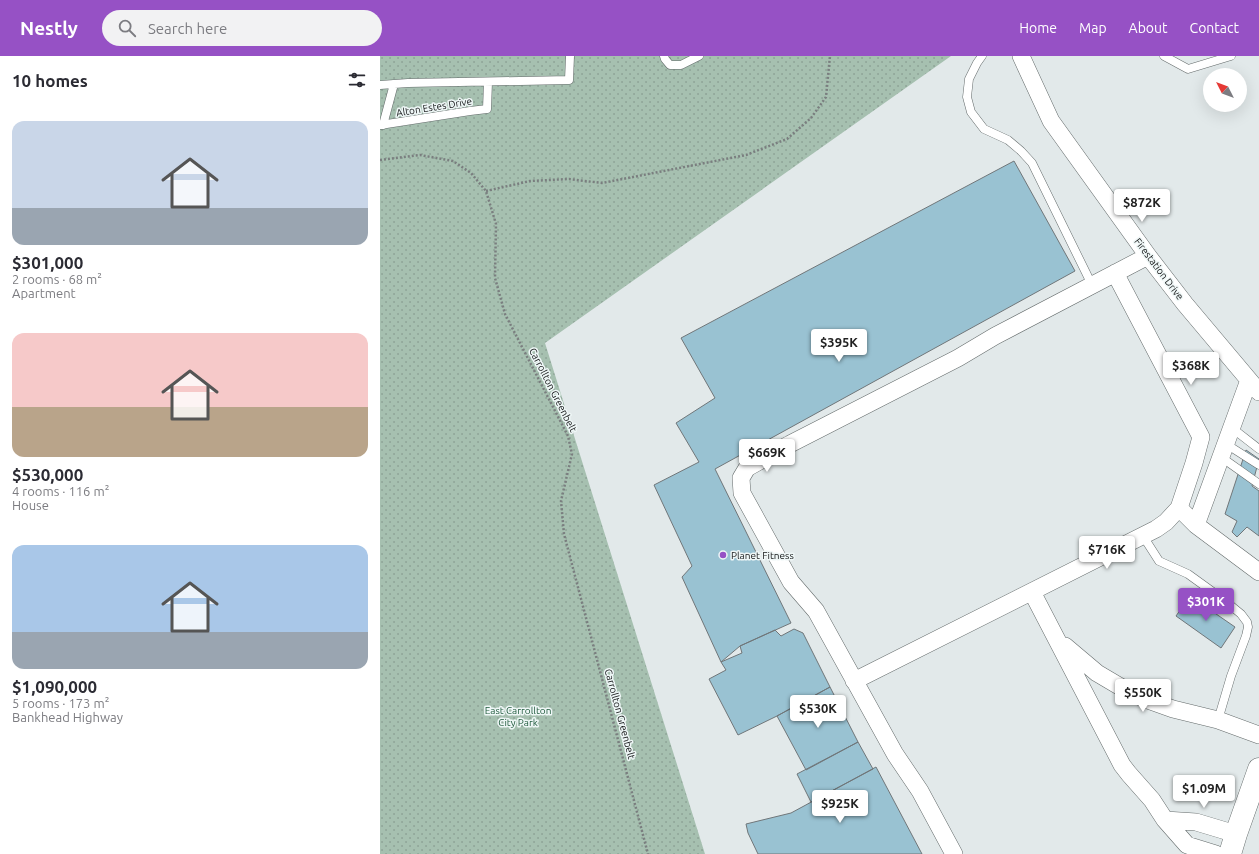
<!DOCTYPE html>
<meta charset="utf-8">
<style>
:root{--surface:#fff;--page:#f2f2f3;--text:#2b2b33;--muted:#7c7c81;--accent:#9651c5}
body{margin:0;font-family:Ubuntu,sans-serif;background:var(--page);color:var(--text);height:100vh;display:flex;flex-direction:column;font-size:15px;white-space:nowrap}
*{box-sizing:border-box;margin:0}
p{font-size:13px;color:var(--muted)}
.icon{flex:none;width:22px;height:22px;fill:none;stroke:currentColor;stroke-width:2;stroke-linecap:round;stroke-linejoin:round}
.map{position:relative;flex:1;overflow:hidden}
.side{display:flex;flex-direction:column;background:var(--surface);width:380px}
.side>*{flex:none}
.needle{width:26px;rotate:312deg}
.buttons{position:absolute;left:823px;top:12px;display:grid;gap:8px}
.buttons a{display:grid;place-items:center;width:44px;height:44px;border-radius:50%;background:var(--surface);box-shadow:0 4px 16px #0002;font-size:20px}
.price{position:absolute;translate:-50% -34px;padding:0 9px;border-radius:4px;background:#fff;color:#222;font-size:13px;line-height:26px;filter:drop-shadow(0 1px 2px #0008)}
.price::after{content:'';position:absolute;left:50%;top:24px;width:12px;height:9px;margin-left:-6px;background:inherit;clip-path:polygon(0 0,100% 0,50% 100%)}
.price.current{background:var(--accent);color:#fff}
ul{padding:0;list-style:none}
li{display:grid;align-content:center;gap:8px;height:212px;padding:0 12px}
li span{display:grid;place-items:center;height:124px;border-radius:12px;color:#555}
li>.icon{margin-inline-start:auto}
span .icon{width:72px;height:72px;fill:#fffc;stroke-width:1}
li b{font-size:17px}
h2{display:flex;justify-content:space-between;align-items:center;height:48px;padding:0 12px;font-size:17px}
header{display:flex;align-items:center;gap:24px;box-sizing:border-box;height:56px;padding:0 20px;background:var(--accent);color:#fff}
header strong{font-size:19px}
nav{display:flex;gap:22px;margin-inline-start:auto;font-size:14px}
.search{width:280px;height:36px;background:var(--page);display:flex;align-items:center;gap:10px;box-sizing:border-box;padding:0 14px;border-radius:22px;color:var(--muted);font-size:15px}
main{display:flex;flex:1;min-height:0}
.map>svg:first-child{display:block}
</style>
<header>
<strong>Nestly</strong>
<div class="search"><svg class="icon" aria-label="search" viewBox="0 0 24 24"><circle cx="10" cy="10" r="6"/><path d="M15 15l6 6"/></svg>Search here</div>
<nav><a>Home</a><a>Map</a><a>About</a><a>Contact</a></nav>
</header>
<main>
<section class="side">
<h2>10 homes<svg class="icon" aria-label="filters" viewBox="0 0 24 24"><path d="M4 7h16M4 17h16"/><circle cx="9" cy="7" r="2"/><circle cx="15" cy="17" r="2"/></svg></h2>
<ul>
<li><span style="background:linear-gradient(#c9d6e8 70%,#9aa5b1 0)"><svg class="icon" aria-label="home" viewBox="0 0 24 24"><path d="M3 11l9-7 9 7M6 9v11h12V9"/></svg></span><div><b>$301,000</b><p>2 rooms · 68 m²</p><p>Apartment</p></div></li>
<li><span style="background:linear-gradient(#f6c9c9 60%,#b9a48a 0)"><svg class="icon" aria-label="home" viewBox="0 0 24 24"><path d="M3 11l9-7 9 7M6 9v11h12V9"/></svg></span><div><b>$530,000</b><p>4 rooms · 116 m²</p><p>House</p></div></li>
<li><span style="background:linear-gradient(#a9c7e8 70%,#9aa5b1 0)"><svg class="icon" aria-label="home" viewBox="0 0 24 24"><path d="M3 11l9-7 9 7M6 9v11h12V9"/></svg></span><div><b>$1,090,000</b><p>5 rooms · 173 m²</p><p>Bankhead Highway</p></div></li>
</ul>
</section>
<div class="map">
<svg width="879" height="798" viewBox="0 0 879 798">
<defs>
<pattern id="grass-dots" width="8" height="8" patternUnits="userSpaceOnUse"><rect width="8" height="8" fill="#a6c0b0"/><path d="M2 2h.1M6 6h.1" fill="none" stroke="#8ea497" stroke-width="1.8" stroke-linecap="round"/></pattern>
</defs>
<rect width="100%" height="100%" fill="#e2e9ea"/>
<path fill="url(#grass-dots)" d="M 0,0 L 571,0 L 165,287 L 325,798 L 0,798 Z"/>
<path fill="#99c2d2" stroke="#707679" d="M 634,105 L 695,215 L 335,413 L 411,567 L 360,590 L 341,606 L 302,521 L 312,510 L 274,429 L 319,406 L 296,367 L 335,342 L 301,282 Z
M 866,394 L 879,403 L 872,430 L 879,435 L 879,480 L 867,471 L 857,481 L 852,476 L 857,465 L 845,458 Z
M 810,540 L 855,571 L 841,592 L 796,560 Z
M 414,573 L 423,577 L 450,631 L 397,660 L 358,679 L 329,623 L 346,614 L 341,606 L 362,597 L 360,590 L 395,574 L 401,580 Z
M 450,631 L 478,686 L 426,714 L 397,660 Z
M 478,686 L 493,713 L 431,746 L 417,718 Z
M 496,711 L 542,798 L 378,798 L 368,777 L 366,768 L 411,757 Z"/>
<g fill="none" stroke-linecap="round" stroke-linejoin="round">
<g stroke="#646b6b" stroke-width="9">
<path id="service" d="M 284,0 L 285,3 L 290,9 L 301,9 L 319,0
M 602,0 L 597,7 L 589,23 L 587,41 L 591,56 L 604,73 L 628,84 L 641,95 L 652,107 L 712,229
M 784,0 L 808,13 L 851,0
M 0,29 L 28,27 L 189,24 L 190,0
M 0,69 L 90,55 L 107,53 L 108,26
M 3,69 L 14,28
M 852,372 L 879,393
M 846,388 L 879,409
M 841,401 L 879,428
M 763,480 L 779,505 L 808,518 L 844,544 L 861,558 L 867,566 L 868,571 L 866,580 L 851,620 L 838,664"/>
</g>
<g stroke="#646b6b" stroke-width="18">
<path id="minor" d="M 641,0 L 671,65 L 768,200 L 805,248 L 879,336
M 735,217 L 821,381 L 814,407 L 799,452
M 816,469 L 879,516
M 652,536 L 742,709 L 749,718 L 772,744 L 785,764 L 807,789 L 836,798
M 685,590 L 717,617 L 739,630 L 765,643 L 793,653 L 838,664 L 879,679
M 474,625 L 776,473 L 786,466 L 799,452 L 816,469 L 869,324
M 785,764 L 816,766 L 856,778
M 574,798 L 540,735 L 515,698 L 436,555 L 411,526 L 362,437 L 361,422 L 367,412 L 410,388 L 578,302 L 615,280 L 768,200"/>
</g>
<g stroke="#646b6b" stroke-width="23">
<path id="secondary" d="M 850,798 L 856,778 L 879,713"/>
</g>
<path stroke="#7a7e7f" stroke-width="2.5" stroke-dasharray="2 2" stroke-linecap="butt" d="M 0,104 L 40,99 L 73,105 L 91,117 L 106,135 L 116,168 L 115,222 L 125,258 L 188,380 L 192,398 L 181,445 L 184,478 L 268,798
M 106,135 L 150,125 L 189,123 L 222,127 L 366,99 L 407,83 L 431,62 L 446,41 L 450,0"/>
<use href="#service" stroke="#fff" stroke-width="8"/>
<use href="#minor" stroke="#fff" stroke-width="17"/>
<use href="#secondary" stroke="#fff" stroke-width="22"/>
</g>
<circle fill="#9651c5" stroke="#eff7f7" stroke-width="1.5" cx="343" cy="499" r="4"/>
<g text-anchor="middle" dominant-baseline="central" stroke-width="3" stroke-linejoin="round" paint-order="stroke">
<g font-size="10" fill="#131516" stroke="#eff7f7">
<text transform="translate(54 51) rotate(-9)">Alton Estes Drive</text>
<text transform="translate(779 213) rotate(53)">Firestation Drive</text>
<text transform="translate(173 334) rotate(63)">Carrollton Greenbelt</text>
<text transform="translate(240 658) rotate(75)">Carrollton Greenbelt</text>
</g>
<g font-size="10" fill="#131516" stroke="#eff7f7" text-anchor="start">
<text x="351" y="499">Planet Fitness</text>
</g>
<g font-size="10" fill="#1e593b" stroke="#eff7f7">
<text x="138" y="654">East Carrollton<tspan x="138" dy="12">City Park</tspan></text>
</g>
</g>
</svg>
<div class="buttons">
<a><svg class="needle" viewBox="-14 -14 28 28"><path d="M0-13l5 13h-10z" fill="#e53935"/><path d="M0 13l5-13h-10z" fill="#7c7c81"/></svg></a>
</div>
<b class="price" style="left:762px;top:167px">$872K</b>
<b class="price" style="left:459px;top:307px">$395K</b>
<b class="price" style="left:811px;top:330px">$368K</b>
<b class="price" style="left:387px;top:417px">$669K</b>
<b class="price" style="left:727px;top:514px">$716K</b>
<b class="price current" style="left:826px;top:566px">$301K</b>
<b class="price" style="left:763px;top:657px">$550K</b>
<b class="price" style="left:438px;top:673px">$530K</b>
<b class="price" style="left:824px;top:753px">$1.09M</b>
<b class="price" style="left:460px;top:768px">$925K</b>
</div>
</main>
